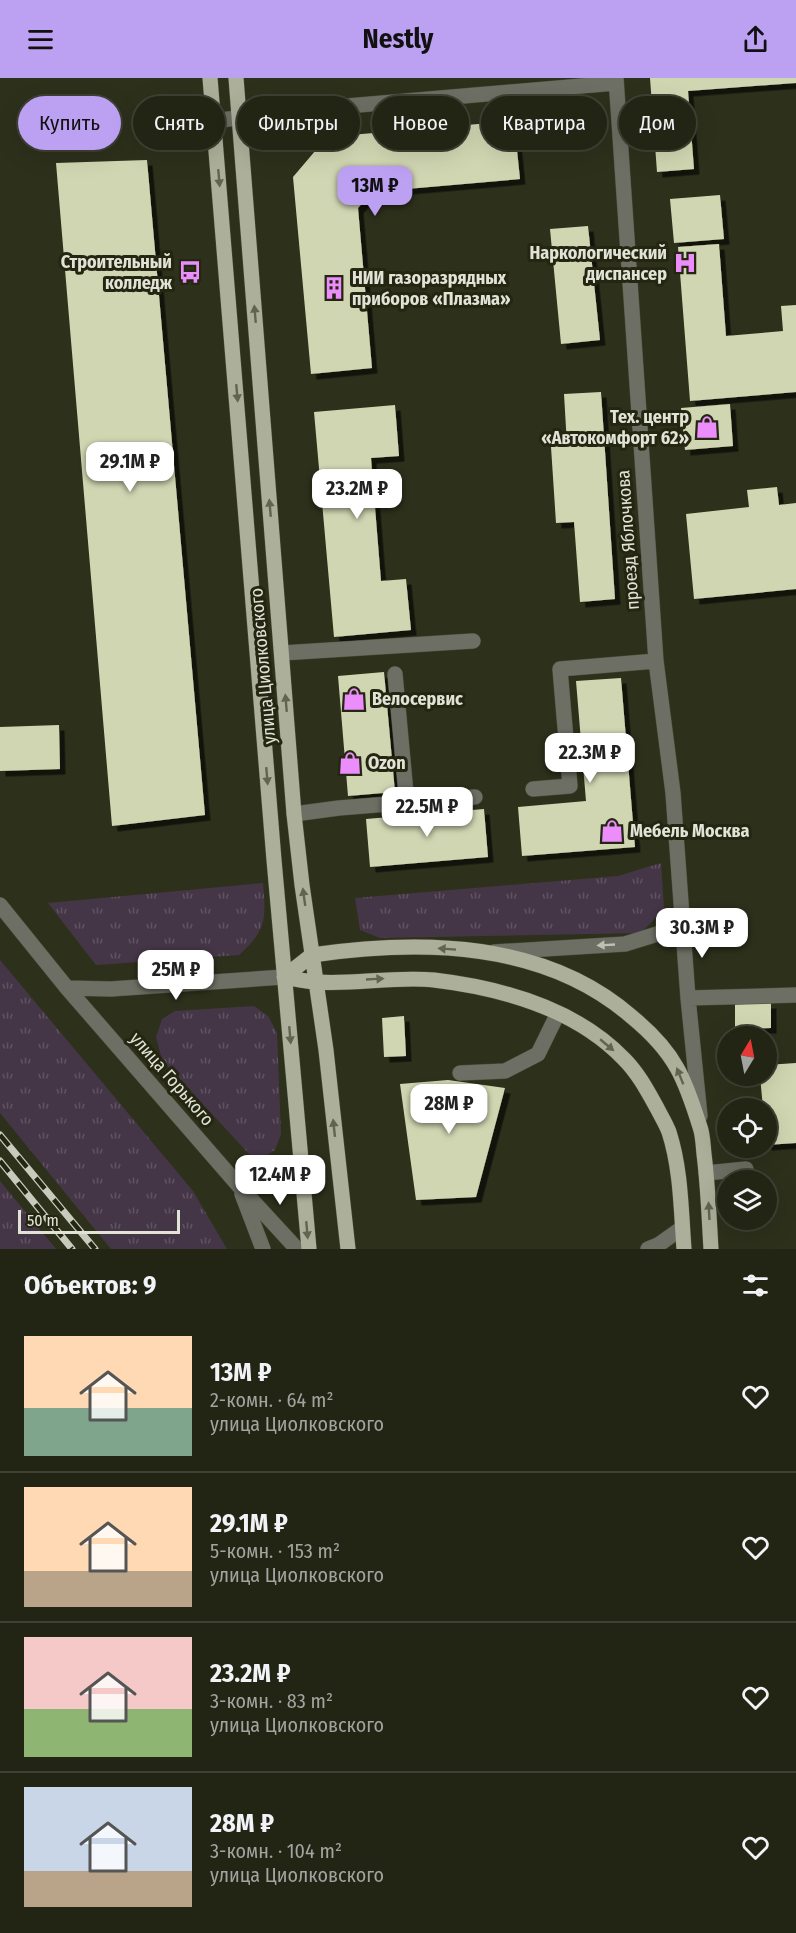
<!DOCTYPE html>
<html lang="ru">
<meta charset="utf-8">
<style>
:root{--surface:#222414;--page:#2a2c1d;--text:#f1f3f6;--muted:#a2a4a0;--line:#3f4134;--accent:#bca0f2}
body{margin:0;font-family:"Fira Sans Condensed",sans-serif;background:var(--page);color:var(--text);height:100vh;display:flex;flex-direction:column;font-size:22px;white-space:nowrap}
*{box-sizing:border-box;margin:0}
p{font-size:20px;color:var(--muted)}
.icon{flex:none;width:33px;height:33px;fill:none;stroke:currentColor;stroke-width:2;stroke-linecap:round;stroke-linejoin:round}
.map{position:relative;height:1171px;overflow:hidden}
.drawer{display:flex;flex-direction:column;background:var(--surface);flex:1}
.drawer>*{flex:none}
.guide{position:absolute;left:18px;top:18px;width:760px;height:54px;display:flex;gap:12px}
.needle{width:39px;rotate:10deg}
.buttons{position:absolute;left:717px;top:948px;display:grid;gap:12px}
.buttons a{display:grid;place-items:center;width:60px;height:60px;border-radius:50%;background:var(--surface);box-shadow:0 6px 24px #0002,0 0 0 2px var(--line);font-size:30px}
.scale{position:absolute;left:18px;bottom:15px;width:162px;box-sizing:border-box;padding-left:6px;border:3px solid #e1e3d6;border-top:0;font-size:16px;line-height:21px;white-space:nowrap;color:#e1e3d6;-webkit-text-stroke:4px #242611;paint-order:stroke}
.price{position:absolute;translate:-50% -51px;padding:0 14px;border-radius:12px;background:#fff;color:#222;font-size:20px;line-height:39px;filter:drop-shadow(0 2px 3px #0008)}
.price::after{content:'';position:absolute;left:50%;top:36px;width:18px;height:14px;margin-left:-9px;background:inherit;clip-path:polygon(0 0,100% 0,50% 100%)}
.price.selected{background:var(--accent);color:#111}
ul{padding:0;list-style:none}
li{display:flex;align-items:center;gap:18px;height:150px;padding:0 24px}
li+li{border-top:2px solid var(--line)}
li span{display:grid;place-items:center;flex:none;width:168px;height:120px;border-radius:0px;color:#555}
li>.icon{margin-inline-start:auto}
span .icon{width:72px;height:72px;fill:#fffc;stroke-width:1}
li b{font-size:26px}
h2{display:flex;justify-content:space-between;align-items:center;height:72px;padding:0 24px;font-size:26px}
.chip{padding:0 21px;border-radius:27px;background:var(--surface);box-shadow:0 6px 24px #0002,0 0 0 2px var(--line);font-size:21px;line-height:54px}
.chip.selected{background:var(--accent);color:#111}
header{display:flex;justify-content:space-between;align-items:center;height:78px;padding:0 24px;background:var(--accent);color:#111;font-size:27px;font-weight:700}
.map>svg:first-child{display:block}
</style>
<header><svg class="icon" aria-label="menu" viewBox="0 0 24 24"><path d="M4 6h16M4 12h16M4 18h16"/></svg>Nestly<svg class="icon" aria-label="share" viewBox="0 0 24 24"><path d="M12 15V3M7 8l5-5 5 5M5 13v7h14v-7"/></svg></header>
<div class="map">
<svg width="796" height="1171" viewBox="0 0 796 1171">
<defs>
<pattern id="grass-tufts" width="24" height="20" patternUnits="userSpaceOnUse" patternTransform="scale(1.5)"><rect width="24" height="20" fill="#453647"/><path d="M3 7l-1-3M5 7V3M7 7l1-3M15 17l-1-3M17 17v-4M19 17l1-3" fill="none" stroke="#605361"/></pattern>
<filter id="shadow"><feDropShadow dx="5.5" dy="5.5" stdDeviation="0" flood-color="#0009"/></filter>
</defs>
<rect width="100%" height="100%" fill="#2d301b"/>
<path fill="url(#grass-tufts)" d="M 661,785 L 664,831 L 641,855 L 380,860 L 360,852 L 355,820 L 618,798 Z
M 263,805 C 266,840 267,852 239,877 L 96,887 L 48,825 Z
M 0,882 L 193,1113 L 227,1171 L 111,1171 L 0,1035 Z
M 254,928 L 268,938 L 277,955 L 281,1056 L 275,1072 L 264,1079 L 250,1077 L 162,982 L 156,959 L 162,941 L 175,933 Z
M 0,1103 L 56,1171 L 0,1171 Z"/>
<path fill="#d1d6b2" filter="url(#shadow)" d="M 650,0 L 796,0 L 796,5 L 688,13 L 694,91 L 657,94 Z
M 514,43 L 520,101 L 372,114 L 358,130 L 372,290 L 311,296 L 293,99 L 327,59 Z
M 147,82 L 205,737 L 112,748 L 56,85 Z
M 720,117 L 724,161 L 674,165 L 670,121 Z
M 588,148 L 600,262 L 561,266 L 550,151 Z
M 719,166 L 726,258 L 783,253 L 781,228 L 796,227 L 796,314 L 690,323 L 678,169 Z
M 601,314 L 615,521 L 580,524 L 574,444 L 556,445 L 551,369 L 567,367 L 564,316 Z
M 730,326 L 733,368 L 685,372 L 681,330 Z
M 395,327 L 399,378 L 371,380 L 381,503 L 406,501 L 411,552 L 334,559 L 314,334 Z
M 777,409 L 779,427 L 796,425 L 796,511 L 694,521 L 686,436 L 749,429 L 747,412 Z
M 384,594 L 395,714 L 348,718 L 338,598 Z
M 621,600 L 635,769 L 522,778 L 518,729 L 586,723 L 576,603 Z
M 59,647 L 60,691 L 0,693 L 0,649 Z
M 484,731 L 488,779 L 370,789 L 366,741 Z
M 771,925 L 771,950 L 735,951 L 735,926 Z
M 404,938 L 406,978 L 384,979 L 382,940 Z
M 796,985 L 796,1065 L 766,1067 L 766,1030 L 763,1030 L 760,998 L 766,998 L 766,987 Z
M 448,1002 L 505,1010 L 476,1119 L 416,1122 L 400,1006 Z"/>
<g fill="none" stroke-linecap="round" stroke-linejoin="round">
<g stroke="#4a4d39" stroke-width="16">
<path id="minor" d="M 616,0 L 656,583 L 673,715 L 688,920 L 700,1038
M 214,43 L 289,33 L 616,5
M 282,575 L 473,563
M 395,596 L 407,726
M 533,711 L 570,708 L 560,591 L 656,583
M 294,736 L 339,730 L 475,719
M 0,827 L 67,910 L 239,1108 L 297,1171
M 494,874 L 625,866 L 683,848
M 67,910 L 111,911 L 284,899
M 688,920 L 796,917
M 460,995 L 505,993 L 538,976 L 558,935
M 706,1095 L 746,1091
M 242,1116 L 263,1171
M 648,1171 L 658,1167 L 682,1150"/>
</g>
<g stroke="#4a4d39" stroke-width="16">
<path id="major" d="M 210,0 L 274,782 L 309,1171
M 236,0 L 294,736 L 302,807 L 326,972 L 348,1171
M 312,877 C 422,861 545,863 632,939 C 649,953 666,970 677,990 C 685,1004 695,1033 700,1049 C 703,1057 703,1067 704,1076 C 708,1107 709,1139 711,1171
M 284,899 C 295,901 306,904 316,904 C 354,907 394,898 434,902 C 501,910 576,931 624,981 C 638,995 647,1012 657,1030 C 661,1038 666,1046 669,1054 C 681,1091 681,1132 684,1171
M 284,899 L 312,877"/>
</g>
<use href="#minor" stroke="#6d6f64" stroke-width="15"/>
<use href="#major" stroke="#acb09a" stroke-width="15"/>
<g stroke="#c8cabc" stroke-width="7">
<path id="rail" d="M 0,1057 L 95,1171
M 0,1083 L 72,1171"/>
</g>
<use href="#rail" stroke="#242611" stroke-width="4.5" stroke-dasharray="14" stroke-linecap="butt"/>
</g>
<defs><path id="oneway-solid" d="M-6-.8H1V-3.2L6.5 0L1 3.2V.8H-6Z" transform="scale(1.5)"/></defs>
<g fill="#61644f">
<use href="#oneway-solid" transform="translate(219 100) rotate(85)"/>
<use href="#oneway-solid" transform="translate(255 236) rotate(-95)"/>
<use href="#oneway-solid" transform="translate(237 315) rotate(85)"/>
<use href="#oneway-solid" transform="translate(270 430) rotate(-95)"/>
<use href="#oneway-solid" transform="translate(286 625) rotate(-95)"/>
<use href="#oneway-solid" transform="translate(267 698) rotate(85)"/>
<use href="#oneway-solid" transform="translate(304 819) rotate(-98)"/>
<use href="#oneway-solid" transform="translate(447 871) rotate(-176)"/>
<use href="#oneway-solid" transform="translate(375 901) rotate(-3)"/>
<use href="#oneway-solid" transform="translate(290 957) rotate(85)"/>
<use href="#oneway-solid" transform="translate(607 967) rotate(40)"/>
<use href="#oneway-solid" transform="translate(680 998) rotate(-112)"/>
<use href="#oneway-solid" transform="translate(334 1050) rotate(-96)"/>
<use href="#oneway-solid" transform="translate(709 1133) rotate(-93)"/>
<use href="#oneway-solid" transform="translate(307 1152) rotate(85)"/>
</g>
<use fill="#bec0b4" href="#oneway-solid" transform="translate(606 867) rotate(177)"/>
<defs>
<g id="hospital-bare" transform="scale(1.8)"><path d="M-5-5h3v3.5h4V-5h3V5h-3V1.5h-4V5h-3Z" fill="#eb8dfb" stroke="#242611" stroke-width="2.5" paint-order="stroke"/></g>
<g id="bus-bare" transform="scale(1.8)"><path d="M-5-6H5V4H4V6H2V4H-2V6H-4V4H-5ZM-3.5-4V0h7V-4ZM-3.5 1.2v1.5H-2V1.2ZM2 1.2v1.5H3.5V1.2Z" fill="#eb8dfb" stroke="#242611" stroke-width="2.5" paint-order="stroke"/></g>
<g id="building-bare" transform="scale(1.8)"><path d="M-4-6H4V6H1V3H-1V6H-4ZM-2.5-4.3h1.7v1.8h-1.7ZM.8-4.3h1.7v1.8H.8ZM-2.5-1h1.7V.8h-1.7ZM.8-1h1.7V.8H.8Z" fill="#eb8dfb" stroke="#242611" stroke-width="2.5" paint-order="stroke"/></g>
<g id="shop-bare" transform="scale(1.8)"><path d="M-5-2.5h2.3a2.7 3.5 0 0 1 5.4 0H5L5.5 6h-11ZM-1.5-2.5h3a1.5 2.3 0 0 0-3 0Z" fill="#eb8dfb" stroke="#242611" stroke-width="2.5" paint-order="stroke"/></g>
</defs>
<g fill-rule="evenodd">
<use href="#hospital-bare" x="685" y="185"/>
<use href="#bus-bare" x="190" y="194"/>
<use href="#building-bare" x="334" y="210"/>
<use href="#shop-bare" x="707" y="349"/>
<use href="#shop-bare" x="354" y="621"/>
<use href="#shop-bare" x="350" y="685"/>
<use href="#shop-bare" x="612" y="753"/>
</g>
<g text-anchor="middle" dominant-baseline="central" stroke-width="6" stroke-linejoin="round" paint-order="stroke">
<g font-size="18" font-weight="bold" fill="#e1e3d6" stroke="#242611" text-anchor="start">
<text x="667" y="175" text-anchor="end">Наркологический<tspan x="667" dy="21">диспансер</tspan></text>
<text x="172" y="184" text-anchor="end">Строительный<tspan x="172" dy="21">колледж</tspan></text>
<text x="352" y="200">НИИ газоразрядных<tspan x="352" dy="21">приборов «Плазма»</tspan></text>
<text x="689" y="339" text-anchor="end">Тех. центр<tspan x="689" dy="21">«Автокомфорт 62»</tspan></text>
<text x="372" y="621">Велосервис</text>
<text x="368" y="685">Ozon</text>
<text x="630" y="753">Мебель Москва</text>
</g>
<g font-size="18" fill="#e1e3d6" stroke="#242611">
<text transform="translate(628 462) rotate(-94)">проезд Яблочкова</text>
<text transform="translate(263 588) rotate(-95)">улица Циолковского</text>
<text transform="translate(172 1001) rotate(49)">улица Горького</text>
</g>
</g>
</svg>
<div class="buttons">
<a><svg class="needle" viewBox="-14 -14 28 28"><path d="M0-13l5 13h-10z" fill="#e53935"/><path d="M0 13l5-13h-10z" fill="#a2a4a0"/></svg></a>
<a><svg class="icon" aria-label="locate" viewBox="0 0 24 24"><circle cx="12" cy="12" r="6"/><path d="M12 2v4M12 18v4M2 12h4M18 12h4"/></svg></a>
<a><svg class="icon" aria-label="layers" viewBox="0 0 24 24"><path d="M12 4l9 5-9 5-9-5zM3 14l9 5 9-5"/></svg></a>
</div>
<div class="scale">50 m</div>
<b class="price selected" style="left:375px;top:139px">13M ₽</b>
<b class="price" style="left:130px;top:415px">29.1M ₽</b>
<b class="price" style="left:357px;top:442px">23.2M ₽</b>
<b class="price" style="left:590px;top:706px">22.3M ₽</b>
<b class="price" style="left:427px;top:760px">22.5M ₽</b>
<b class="price" style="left:702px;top:881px">30.3M ₽</b>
<b class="price" style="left:176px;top:923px">25M ₽</b>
<b class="price" style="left:449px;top:1057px">28M ₽</b>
<b class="price" style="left:280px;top:1128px">12.4M ₽</b>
<div class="guide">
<a class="chip selected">Купить</a>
<a class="chip">Снять</a>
<a class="chip">Фильтры</a>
<a class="chip">Новое</a>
<a class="chip">Квартира</a>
<a class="chip">Дом</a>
</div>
</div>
<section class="drawer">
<h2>Объектов: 9<svg class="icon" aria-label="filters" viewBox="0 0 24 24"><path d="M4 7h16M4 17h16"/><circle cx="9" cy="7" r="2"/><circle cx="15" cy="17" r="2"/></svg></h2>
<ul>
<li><span style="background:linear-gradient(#ffd9b3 60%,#7fa58c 0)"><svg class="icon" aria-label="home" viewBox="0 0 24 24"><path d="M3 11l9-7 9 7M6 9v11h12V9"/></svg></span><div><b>13M ₽</b><p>2-комн. · 64 m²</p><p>улица Циолковского</p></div><svg class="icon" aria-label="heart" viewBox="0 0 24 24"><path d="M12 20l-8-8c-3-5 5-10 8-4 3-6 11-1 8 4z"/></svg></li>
<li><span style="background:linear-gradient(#ffd9b3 70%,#b9a48a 0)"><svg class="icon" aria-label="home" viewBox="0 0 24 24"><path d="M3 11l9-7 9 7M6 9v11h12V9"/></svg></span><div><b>29.1M ₽</b><p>5-комн. · 153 m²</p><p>улица Циолковского</p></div><svg class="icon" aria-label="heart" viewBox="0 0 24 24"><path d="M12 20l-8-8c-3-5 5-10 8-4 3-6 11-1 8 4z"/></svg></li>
<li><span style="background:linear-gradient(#f6c9c9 60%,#8fb573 0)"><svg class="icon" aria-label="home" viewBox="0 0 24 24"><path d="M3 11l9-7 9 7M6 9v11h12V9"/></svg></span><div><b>23.2M ₽</b><p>3-комн. · 83 m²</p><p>улица Циолковского</p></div><svg class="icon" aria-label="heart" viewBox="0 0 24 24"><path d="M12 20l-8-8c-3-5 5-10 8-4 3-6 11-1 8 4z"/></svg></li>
<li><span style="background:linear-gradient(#c9d6e8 70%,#b9a48a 0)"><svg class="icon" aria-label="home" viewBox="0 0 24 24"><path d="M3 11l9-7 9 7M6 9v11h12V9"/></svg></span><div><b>28M ₽</b><p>3-комн. · 104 m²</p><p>улица Циолковского</p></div><svg class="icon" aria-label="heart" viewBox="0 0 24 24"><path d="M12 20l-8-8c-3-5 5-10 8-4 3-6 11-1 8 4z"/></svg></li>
</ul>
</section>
